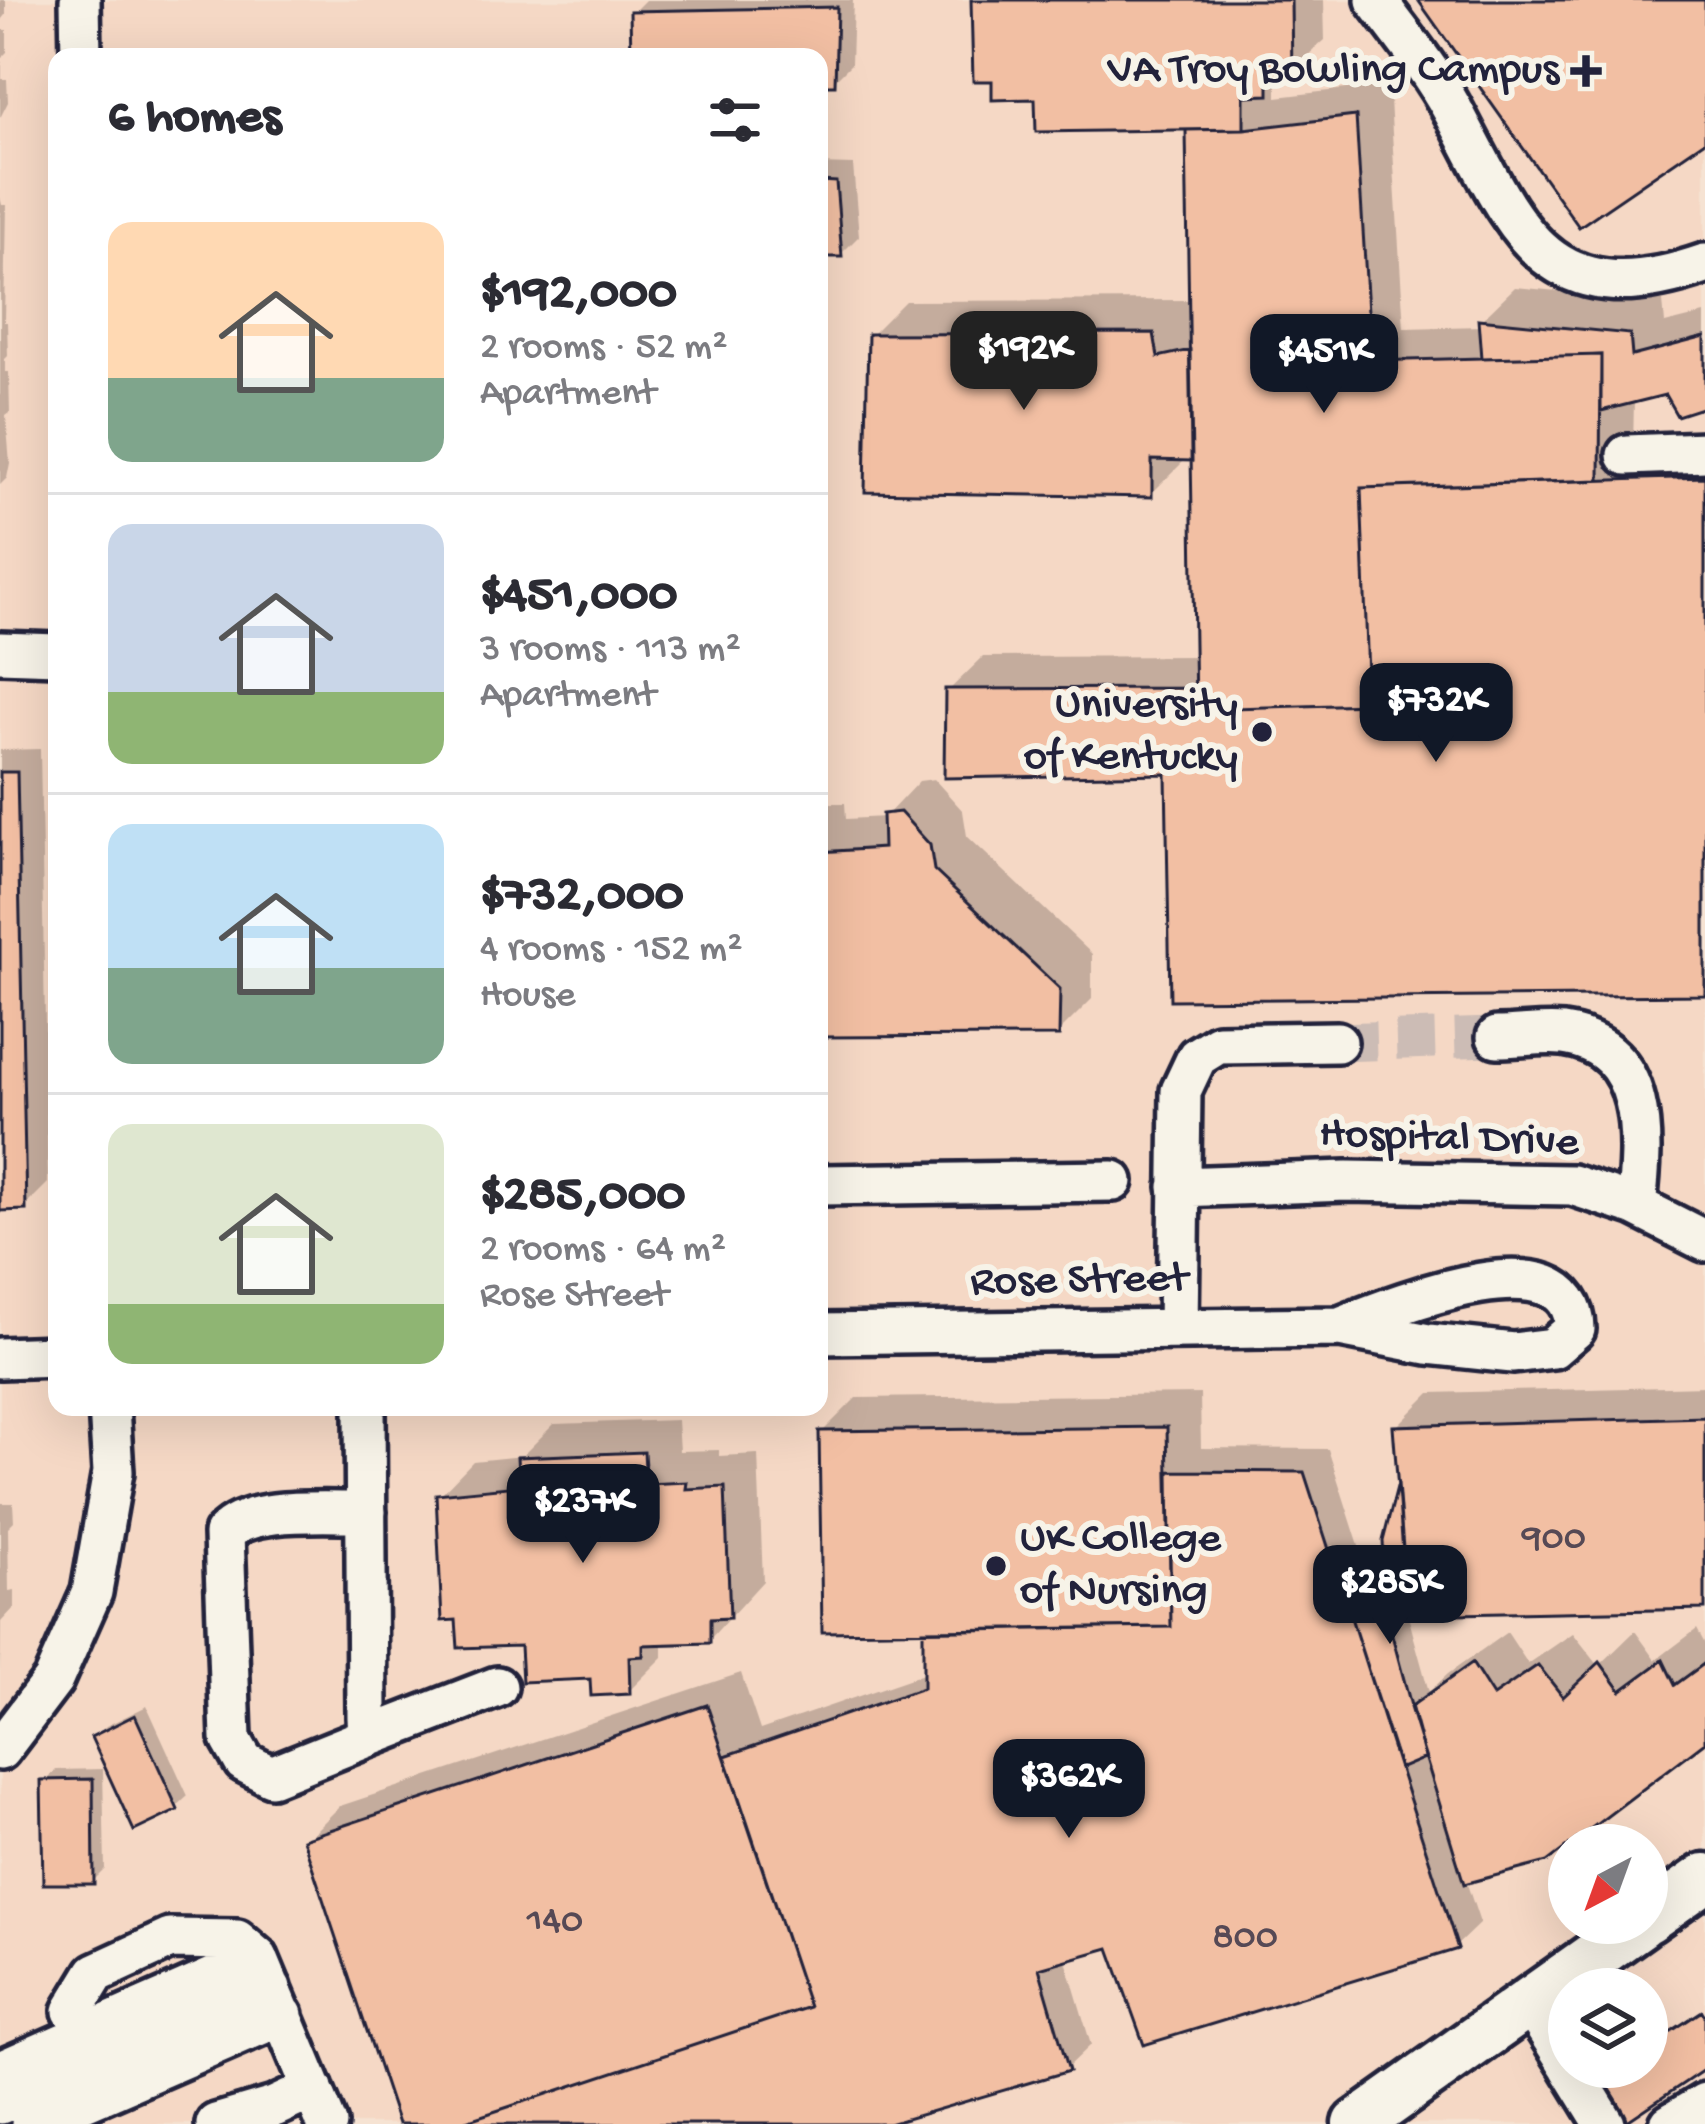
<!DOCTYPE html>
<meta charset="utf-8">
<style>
:root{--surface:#fff;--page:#f7f7f7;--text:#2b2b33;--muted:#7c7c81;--line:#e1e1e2;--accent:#111827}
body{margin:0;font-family:"Gochi Hand",sans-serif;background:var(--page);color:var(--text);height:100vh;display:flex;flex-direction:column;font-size:45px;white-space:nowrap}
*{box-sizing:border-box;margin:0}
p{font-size:39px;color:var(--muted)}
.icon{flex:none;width:66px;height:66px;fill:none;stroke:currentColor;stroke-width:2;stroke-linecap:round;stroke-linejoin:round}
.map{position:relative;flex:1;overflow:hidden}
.sheet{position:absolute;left:48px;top:48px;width:780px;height:1368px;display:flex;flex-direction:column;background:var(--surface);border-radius:24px;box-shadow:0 12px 48px #0002}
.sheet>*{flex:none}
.needle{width:78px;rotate:221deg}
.controls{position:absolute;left:1548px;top:1824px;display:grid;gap:24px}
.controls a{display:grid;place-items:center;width:120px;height:120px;border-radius:50%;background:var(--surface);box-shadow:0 12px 48px #0002;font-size:60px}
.price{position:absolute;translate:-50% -102px;padding:0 27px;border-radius:24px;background:var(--accent);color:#fff;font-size:39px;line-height:78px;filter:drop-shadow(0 3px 6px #0008)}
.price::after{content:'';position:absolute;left:50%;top:72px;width:36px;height:27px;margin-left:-18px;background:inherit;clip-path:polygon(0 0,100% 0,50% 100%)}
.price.active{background:#222;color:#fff}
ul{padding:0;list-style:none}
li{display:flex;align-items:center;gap:36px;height:300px;padding:0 60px}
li+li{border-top:3px solid var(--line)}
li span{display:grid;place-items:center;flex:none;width:336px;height:240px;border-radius:24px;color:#555}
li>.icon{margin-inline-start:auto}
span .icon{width:144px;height:144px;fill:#fffc;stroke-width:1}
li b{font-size:51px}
h2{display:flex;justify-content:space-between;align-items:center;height:144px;padding:0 60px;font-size:51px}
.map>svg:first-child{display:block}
</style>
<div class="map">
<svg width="1705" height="2124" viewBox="0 0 1705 2124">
<rect width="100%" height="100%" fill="#f6e3d3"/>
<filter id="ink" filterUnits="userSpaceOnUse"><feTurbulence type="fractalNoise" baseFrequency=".00833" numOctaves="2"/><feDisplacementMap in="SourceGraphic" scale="24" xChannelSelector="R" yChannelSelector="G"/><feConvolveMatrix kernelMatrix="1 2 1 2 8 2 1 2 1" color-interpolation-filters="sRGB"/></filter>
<g filter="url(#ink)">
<path fill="#f5d8c5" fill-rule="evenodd" d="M 0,0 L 1705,0 L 1705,2124 L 0,2124 ZM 57,57 L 819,57 L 819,1407 L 57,1407 ZM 1569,1845 L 1647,1845 L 1647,1923 L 1569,1923 ZM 1569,1989 L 1647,1989 L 1647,2067 L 1569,2067 Z"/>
<path fill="#0003" d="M 0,0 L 6,0 L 6,15 L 2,20 L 2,30 L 7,30 L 7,52 L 2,57 L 2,79 L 7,79 L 8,102 L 0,118 Z
M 645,0 L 853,0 L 851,64 L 833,82 L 819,82 L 819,57 L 634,57 L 633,12 Z
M 974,0 L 1324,0 L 1325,40 L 1277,83 L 1277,97 L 1389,84 L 1404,328 L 1482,326 L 1481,320 L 1515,287 L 1663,301 L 1665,324 L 1705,314 L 1705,404 L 1666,392 L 1634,400 L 1633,448 L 1705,445 L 1705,992 L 1169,771 L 948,691 L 983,657 L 1197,656 L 1195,458 L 1185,460 L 1151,494 L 871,335 L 905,301 L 1192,300 L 1189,127 L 1038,96 L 995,78 Z
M 819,164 L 853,165 L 859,236 L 841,254 L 819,254 Z
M 0,197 L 2,205 L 6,205 L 4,322 L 7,322 L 8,356 L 5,359 L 5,372 L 9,372 L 10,413 L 6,416 L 10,463 L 7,478 L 0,485 Z
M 40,749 L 48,1183 L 24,1207 L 0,1208 L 0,750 Z
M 934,779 L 963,811 L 967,836 L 1092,954 L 1092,999 L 1058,1033 L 819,1034 L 819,803 L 845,803 L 846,819 L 885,817 L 919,781 Z
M 1705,1386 L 1705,1606 L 1407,1612 L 1429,1692 L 1448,1674 L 1507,1632 L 1528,1664 L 1573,1633 L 1599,1666 L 1635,1631 L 1656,1660 L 1697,1629 L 1705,1644 L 1705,1738 L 1466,1881 L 1480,1923 L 1456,1946 L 1110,1944 L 1065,1957 L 1091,2045 L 1067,2068 L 884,2124 L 401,2124 L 306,1840 L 340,1806 L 741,1673 L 760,1730 L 926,1673 L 926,1627 L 822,1432 L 856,1398 L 1200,1394 L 1201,1448 L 1328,1449 L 1373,1590 L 1389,1584 L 1401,1488 L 1396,1427 L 1430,1393 Z
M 677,1420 L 679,1451 L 719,1450 L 719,1456 L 758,1454 L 763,1581 L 709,1640 L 663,1642 L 663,1657 L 629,1691 L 523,1642 L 439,1496 L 473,1461 L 522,1456 L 554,1424 Z
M 0,1503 L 13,1503 L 14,1521 L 8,1527 L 9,1591 L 15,1590 L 15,1607 L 1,1622 L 0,1673 Z
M 147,1706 L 188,1796 L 176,1807 L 95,1737 L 106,1726 Z
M 103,1769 L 105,1869 L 93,1881 L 44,1782 L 56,1770 Z"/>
<path fill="#f2bfa3" stroke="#22223b" stroke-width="3" d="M 971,0 L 1291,0 L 1292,77 L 1269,77 L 1269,95 L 1244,96 L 1244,129 L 1036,132 L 1035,99 L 992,100 L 992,81 L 973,81 Z
M 1418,0 L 1705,0 L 1705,141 L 1579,227 Z
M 837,7 L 835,85 L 819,85 L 819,57 L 631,57 L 630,11 Z
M 1356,116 L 1371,361 L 1601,355 L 1600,480 L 1361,488 L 1369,704 L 1195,709 L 1186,130 L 1244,129 Z
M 819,181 L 836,182 L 842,257 L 819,257 Z
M 1478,319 L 1630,334 L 1632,356 L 1705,337 L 1705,407 L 1677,416 L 1665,395 L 1601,411 L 1601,355 L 1481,358 Z
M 1154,333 L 1158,357 L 1190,350 L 1192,461 L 1152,460 L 1152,497 L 865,492 L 868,334 Z
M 1705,477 L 1705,995 L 1170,1000 L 1166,774 L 944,778 L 945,689 L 1194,688 L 1195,709 L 1369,704 L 1361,488 Z
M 0,772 L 17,772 L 26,1210 L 0,1211 Z
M 900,812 L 930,845 L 934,870 L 1060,989 L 1059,1036 L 819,1037 L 819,852 L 883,848 L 882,814 Z
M 1705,1417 L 1705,1609 L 1408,1615 L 1393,1426 Z
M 1167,1427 L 1171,1627 L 822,1632 L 819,1431 Z
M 644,1452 L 646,1484 L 687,1482 L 686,1489 L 725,1487 L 730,1618 L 710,1619 L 710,1643 L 643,1645 L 643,1656 L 629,1657 L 630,1694 L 591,1696 L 590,1679 L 522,1682 L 520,1646 L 458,1648 L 456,1620 L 442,1621 L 436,1494 L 519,1486 L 517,1457 Z
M 1169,1471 L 1304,1472 L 1458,1949 L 1144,2045 L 1109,1948 L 1039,1968 L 1069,2071 L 889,2124 L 457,2124 L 809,2007 L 725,1756 L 923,1688 L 923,1630 L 1171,1627 Z
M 1398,1483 L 1408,1615 L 1388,1620 L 1425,1758 L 1399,1769 L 1348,1608 L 1386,1594 L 1383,1541 Z
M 1663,1660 L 1675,1685 L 1705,1663 L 1705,1742 L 1547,1862 L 1464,1884 L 1410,1707 L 1472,1663 L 1493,1696 L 1538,1665 L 1563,1697 L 1600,1662 L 1621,1691 Z
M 707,1705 L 809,2007 L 457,2124 L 398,2124 L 303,1839 Z
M 135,1715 L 178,1810 L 134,1831 L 91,1737 Z
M 93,1779 L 94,1884 L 43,1884 L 41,1780 Z
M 1702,2011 L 1705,2016 L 1705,2069 L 1623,2124 L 1594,2083 L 1618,2067 L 1647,2067 L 1647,2047 Z"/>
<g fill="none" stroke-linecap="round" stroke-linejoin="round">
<path stroke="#ccbcb5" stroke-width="39" stroke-dasharray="39 20" stroke-linecap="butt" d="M 1337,1042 L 1497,1037"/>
<g stroke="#22223b" stroke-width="48">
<path id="minor" d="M 80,0 L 81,57
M 1376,0 C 1402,35 1430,69 1451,107 C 1515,226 1544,320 1705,264
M 1627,455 L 1705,452
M 0,652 L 57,654
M 1497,1037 C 1518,1037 1542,1033 1563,1035 C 1651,1047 1643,1143 1636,1206
M 819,1185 L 1113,1181
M 1179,1187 L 1347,1181 L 1572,1185 L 1636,1206 L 1705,1241
M 1178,1329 L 1181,1091 L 1197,1057 L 1218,1044 L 1337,1042
M 819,1334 L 1340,1327 L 1428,1344 L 1513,1353 L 1553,1348 L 1575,1329 C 1573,1231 1388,1308 1340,1327
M 0,1358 L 57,1356
M 365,1407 L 367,1717 L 368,1737 L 271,1776 L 244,1762 L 231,1739 L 224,1534 C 249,1505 328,1513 366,1512
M 368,1737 L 497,1687
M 0,1750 L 53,1680 L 92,1592 L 113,1472 L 109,1407
M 1530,2003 L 1569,2065
M 73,2011 L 96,1973 L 170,1939 L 237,1940 L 258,1958 L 327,2124
M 1570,2067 L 1605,2124
M 0,2071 L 258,1958
M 0,2104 L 271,1988
M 31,2124 L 283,2015
M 216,2124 L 274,2107 L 313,2089
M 1670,2124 L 1705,2103"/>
</g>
<g stroke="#22223b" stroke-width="57">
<path id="major" d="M 1647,1919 L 1705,1878
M 1358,2124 L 1641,1923"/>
</g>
<use href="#minor" stroke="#f7f3e8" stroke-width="39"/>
<use href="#major" stroke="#f7f3e8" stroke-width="48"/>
</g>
</g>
<g fill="#22223b" stroke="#f7f3e8" stroke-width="4.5">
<path d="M1580 53h12v12h12v12h-12v12h-12v-12h-12v-12h12z"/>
<circle cx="1262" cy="732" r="12"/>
<circle cx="996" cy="1566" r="12"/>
</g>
<g text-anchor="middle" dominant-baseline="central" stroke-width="12" stroke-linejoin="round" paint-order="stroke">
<g font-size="39" fill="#564955">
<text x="1554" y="1540">900</text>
<text x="555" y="1923">140</text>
<text x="1245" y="1939">800</text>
</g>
<g font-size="45" fill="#22223b" stroke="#f7f3e8" text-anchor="end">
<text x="1559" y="71">VA Troy Bowling Campus</text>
<text x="1238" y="706">University<tspan x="1238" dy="52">of Kentucky</tspan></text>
<text x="1020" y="1540" text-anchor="start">UK College<tspan x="1020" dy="52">of Nursing</tspan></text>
</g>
<g font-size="45" fill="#22223b" stroke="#f7f3e8">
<text transform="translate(1449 1140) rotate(2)">Hospital Drive</text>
<text transform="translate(1079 1282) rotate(-1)">Rose Street</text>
</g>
</g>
</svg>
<div class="controls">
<a><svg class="needle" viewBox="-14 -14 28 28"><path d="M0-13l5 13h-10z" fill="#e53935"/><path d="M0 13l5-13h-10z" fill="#7c7c81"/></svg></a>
<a><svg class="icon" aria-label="layers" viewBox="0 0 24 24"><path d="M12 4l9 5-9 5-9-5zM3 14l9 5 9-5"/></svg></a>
</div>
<b class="price active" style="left:1024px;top:413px">$192K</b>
<b class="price" style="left:1324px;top:416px">$451K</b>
<b class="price" style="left:1436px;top:765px">$732K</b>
<b class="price" style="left:583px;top:1566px">$237K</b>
<b class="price" style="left:1390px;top:1647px">$285K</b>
<b class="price" style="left:1069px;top:1841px">$362K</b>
<section class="sheet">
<h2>6 homes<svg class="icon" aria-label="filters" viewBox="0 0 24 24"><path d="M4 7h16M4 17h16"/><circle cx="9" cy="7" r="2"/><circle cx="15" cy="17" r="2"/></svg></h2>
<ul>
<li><span style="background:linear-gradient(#ffd9b3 65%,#7fa58c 0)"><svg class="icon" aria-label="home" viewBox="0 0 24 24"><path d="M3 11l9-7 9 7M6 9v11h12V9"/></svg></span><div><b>$192,000</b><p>2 rooms · 52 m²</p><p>Apartment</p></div></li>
<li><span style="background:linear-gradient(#c9d6e8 70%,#8fb573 0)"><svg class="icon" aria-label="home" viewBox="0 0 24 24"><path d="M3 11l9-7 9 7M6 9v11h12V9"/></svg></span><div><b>$451,000</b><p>3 rooms · 113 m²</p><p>Apartment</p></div></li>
<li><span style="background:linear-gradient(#bfe0f5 60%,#7fa58c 0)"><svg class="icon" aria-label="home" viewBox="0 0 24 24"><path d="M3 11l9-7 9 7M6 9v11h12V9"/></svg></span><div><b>$732,000</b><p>4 rooms · 152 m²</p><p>House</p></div></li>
<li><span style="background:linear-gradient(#dfe7d0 75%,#8fb573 0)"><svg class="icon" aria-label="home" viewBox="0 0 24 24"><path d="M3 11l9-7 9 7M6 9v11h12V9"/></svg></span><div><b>$285,000</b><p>2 rooms · 64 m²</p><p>Rose Street</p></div></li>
</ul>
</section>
</div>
